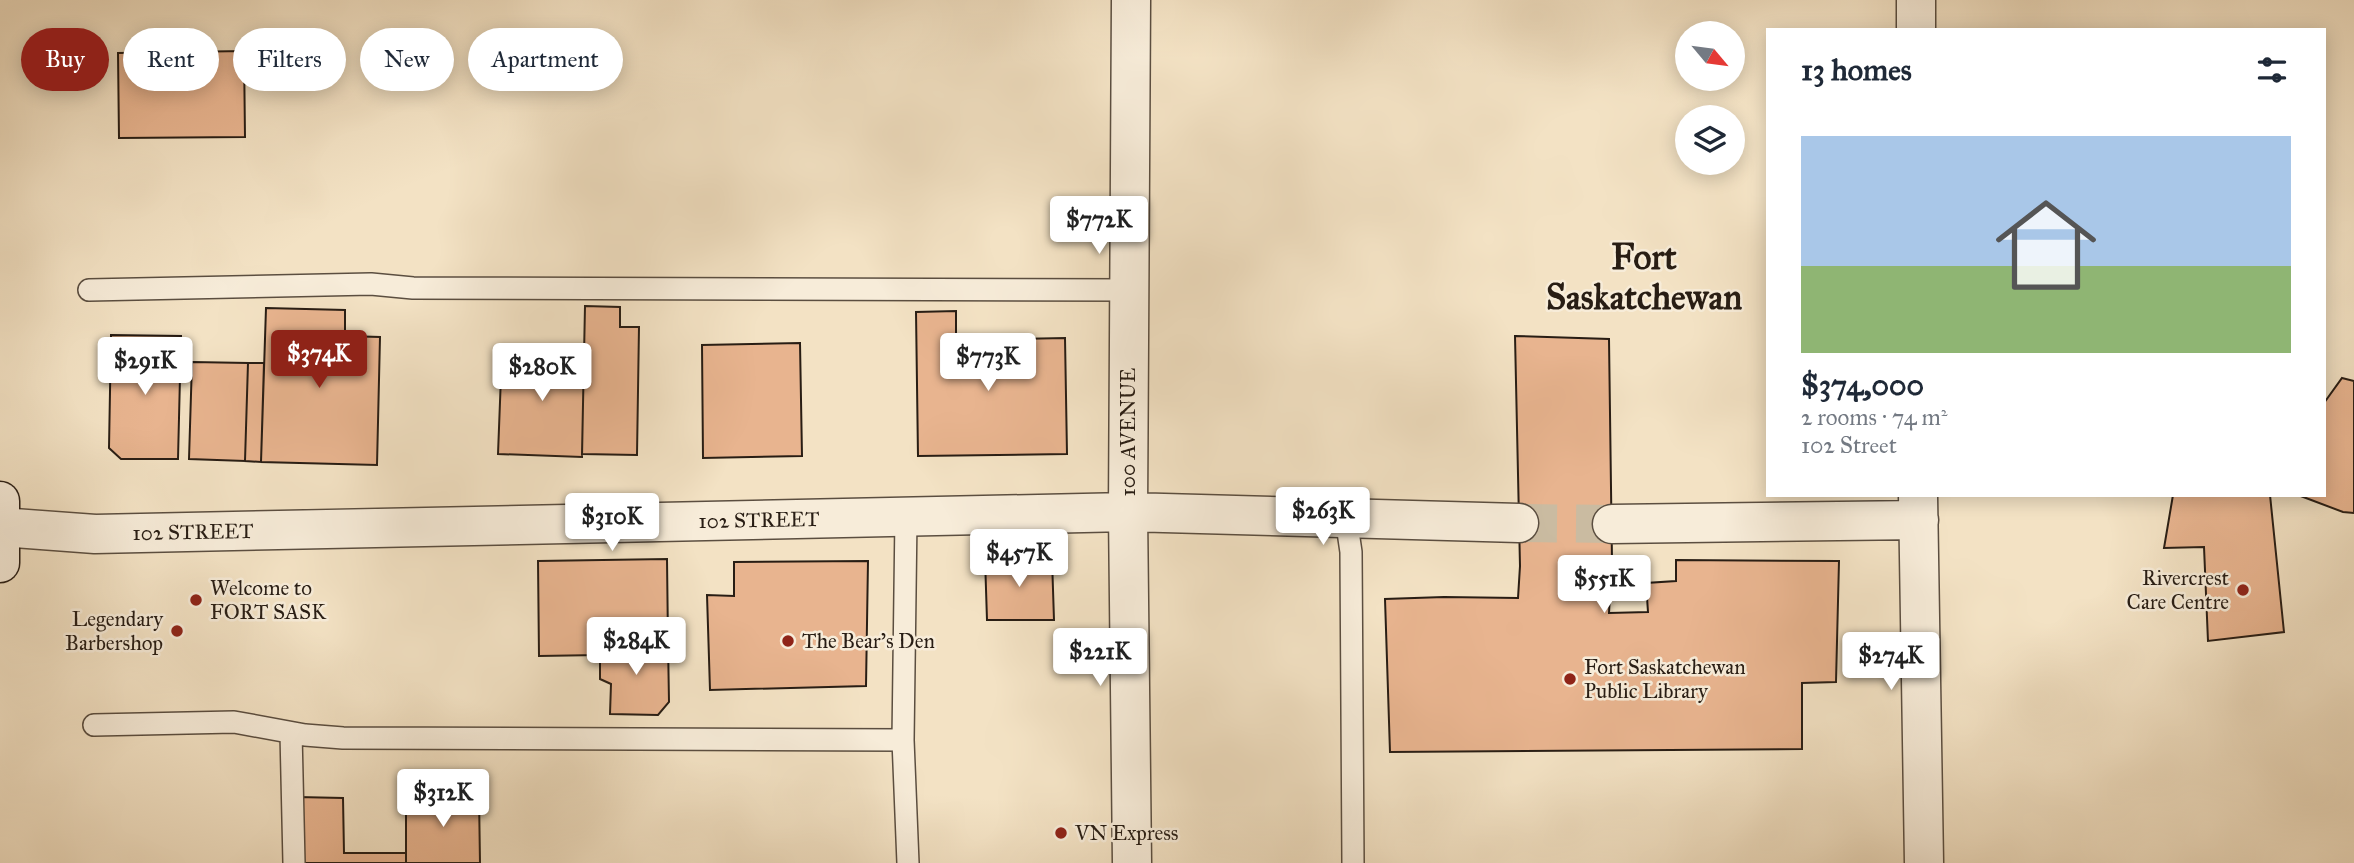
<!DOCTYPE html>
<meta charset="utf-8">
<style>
:root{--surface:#fff;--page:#f2f2f3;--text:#1f2937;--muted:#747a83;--accent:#8f2418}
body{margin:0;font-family:"IM FELL Great Primer",serif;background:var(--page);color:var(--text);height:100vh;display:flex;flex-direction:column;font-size:26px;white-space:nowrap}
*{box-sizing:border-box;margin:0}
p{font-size:23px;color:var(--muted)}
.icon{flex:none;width:38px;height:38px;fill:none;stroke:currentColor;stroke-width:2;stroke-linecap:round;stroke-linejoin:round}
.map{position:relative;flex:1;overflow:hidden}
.drawer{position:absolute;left:1766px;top:28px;width:560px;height:469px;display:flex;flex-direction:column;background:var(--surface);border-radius:0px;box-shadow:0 4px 18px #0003}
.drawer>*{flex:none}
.guide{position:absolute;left:21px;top:28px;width:665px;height:63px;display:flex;gap:14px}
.needle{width:46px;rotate:119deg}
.buttons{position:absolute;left:1675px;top:21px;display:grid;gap:14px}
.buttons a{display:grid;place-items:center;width:70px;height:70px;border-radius:50%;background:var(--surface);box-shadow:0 4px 18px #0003;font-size:35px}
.price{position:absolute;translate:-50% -60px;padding:0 16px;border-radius:7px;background:#fff;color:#222;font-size:23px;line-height:46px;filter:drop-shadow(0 2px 4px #0008)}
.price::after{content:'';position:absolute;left:50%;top:42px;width:21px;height:16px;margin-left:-10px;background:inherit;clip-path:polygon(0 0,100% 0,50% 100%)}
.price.active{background:var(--accent);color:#fff}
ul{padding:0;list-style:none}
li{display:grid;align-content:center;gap:14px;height:371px;padding:0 35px}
li span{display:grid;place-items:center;height:217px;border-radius:0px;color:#555}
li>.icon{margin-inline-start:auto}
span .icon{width:126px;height:126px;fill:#fffc;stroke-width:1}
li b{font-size:30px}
h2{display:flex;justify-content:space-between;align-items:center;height:84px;padding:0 35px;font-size:30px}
.chip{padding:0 24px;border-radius:32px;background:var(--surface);box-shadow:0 4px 18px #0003;font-size:24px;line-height:63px}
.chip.active{background:var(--accent);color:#fff}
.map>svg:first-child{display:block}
</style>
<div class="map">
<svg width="2354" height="863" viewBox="0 0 2354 863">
<rect width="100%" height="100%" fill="#f3e2c4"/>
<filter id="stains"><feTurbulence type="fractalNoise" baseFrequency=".00286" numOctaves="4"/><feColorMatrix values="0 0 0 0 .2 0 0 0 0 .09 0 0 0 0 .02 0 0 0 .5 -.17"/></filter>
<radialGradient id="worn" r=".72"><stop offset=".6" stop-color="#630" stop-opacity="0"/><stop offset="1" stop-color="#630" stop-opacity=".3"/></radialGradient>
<path fill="#e8b48f" stroke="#281d14" stroke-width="2" d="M 244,51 L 245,137 L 119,138 L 118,53 Z
M 585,306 L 620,307 L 620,327 L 639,327 L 637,455 L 582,454 Z
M 266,308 L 345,310 L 345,336 L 380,337 L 377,465 L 261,462 Z
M 956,311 L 956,340 L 1065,338 L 1067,454 L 918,456 L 916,312 Z
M 111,335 L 181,336 L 178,459 L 121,459 L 109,448 Z
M 1515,336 L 1609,339 L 1612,561 L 1609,613 L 1648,612 L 1646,583 L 1676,581 L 1676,560 L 1839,561 L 1836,682 L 1802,683 L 1802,749 L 1390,752 L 1385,599 L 1444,597 L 1518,598 L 1520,566 Z
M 800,343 L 802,456 L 703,458 L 702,345 Z
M 502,350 L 584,352 L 582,457 L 498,454 Z
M 192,362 L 248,363 L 245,461 L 189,459 Z
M 248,363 L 264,363 L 261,462 L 245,461 Z
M 2342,378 L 2354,381 L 2354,513 L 2343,512 L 2298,495 L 2324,495 L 2324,403 Z
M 2173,495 L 2270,495 L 2284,632 L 2208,641 L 2204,547 L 2164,548 Z
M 985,558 L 1052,559 L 1054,620 L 987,620 Z
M 667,559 L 668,642 L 600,643 L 599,655 L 539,656 L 538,561 Z
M 868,561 L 866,686 L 710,690 L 707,595 L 734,596 L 734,562 Z
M 668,642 L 669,702 L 658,715 L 610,714 L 611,684 L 600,679 L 600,643 Z
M 479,795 L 480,863 L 406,863 L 406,796 Z
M 297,797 L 343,798 L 344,853 L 406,853 L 406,863 L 299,863 Z"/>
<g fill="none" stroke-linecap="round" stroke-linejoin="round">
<path stroke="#cabba1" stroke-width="38" stroke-dasharray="38 19" stroke-linecap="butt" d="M 1519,523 L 1612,524"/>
<g stroke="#5b4e40" stroke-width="24">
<path id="service" d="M 89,290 L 371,284 L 413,288 L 1129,290
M 906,517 L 903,740 L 908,863
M 1346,518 L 1351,552 L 1353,863
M 94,725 L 234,722 L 305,735 L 343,738 L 903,740
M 291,733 L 294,863"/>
</g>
<g stroke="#5b4e40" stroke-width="41">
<path id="minor" d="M 1131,0 L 1128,512 L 1132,863
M 1916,0 L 1916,30
M 1918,495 L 1924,863
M 1612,524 L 1919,520
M 0,527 L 95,534 L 1128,512 L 1519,523"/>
</g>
<g stroke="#281d14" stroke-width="41">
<path id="secondary" d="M 0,501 L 0,563"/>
</g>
<use href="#service" stroke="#f7ecd9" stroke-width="21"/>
<use href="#minor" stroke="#f7ecd9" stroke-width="38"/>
<use href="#secondary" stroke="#f7ecd9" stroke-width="38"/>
</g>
<g fill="#8f2418" stroke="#f7ecd9" stroke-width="2.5">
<circle cx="2243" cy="590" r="7"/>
<circle cx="196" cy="600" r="7"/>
<circle cx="177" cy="631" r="7"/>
<circle cx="788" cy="641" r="7"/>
<circle cx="1570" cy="679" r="7"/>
<circle cx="1061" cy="833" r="7"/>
</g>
<g text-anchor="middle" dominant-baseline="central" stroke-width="5" stroke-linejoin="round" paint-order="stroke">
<g font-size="21" fill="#281d14" stroke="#f7ecd9">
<text transform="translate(1128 432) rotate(-90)">100 AVENUE</text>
<text transform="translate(759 520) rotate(-1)">102 STREET</text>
<text transform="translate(193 532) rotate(-1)">102 STREET</text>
</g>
<g font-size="21" fill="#281d14" stroke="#f7ecd9" text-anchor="start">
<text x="2229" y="578" text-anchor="end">Rivercrest<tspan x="2229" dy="24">Care Centre</tspan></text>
<text x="210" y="588">Welcome to<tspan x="210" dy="24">FORT SASK</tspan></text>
<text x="163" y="619" text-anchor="end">Legendary<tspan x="163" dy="24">Barbershop</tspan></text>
<text x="802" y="641">The Bear's Den</text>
<text x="1584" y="667">Fort Saskatchewan<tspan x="1584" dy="24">Public Library</tspan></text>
<text x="1075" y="833">VN Express</text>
</g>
<g font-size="35" font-weight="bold" fill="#281d14" stroke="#f7ecd9">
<text x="1644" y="257">Fort<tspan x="1644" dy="40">Saskatchewan</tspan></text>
</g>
</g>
<rect width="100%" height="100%" filter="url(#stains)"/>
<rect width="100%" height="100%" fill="url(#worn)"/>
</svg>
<div class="buttons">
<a><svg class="needle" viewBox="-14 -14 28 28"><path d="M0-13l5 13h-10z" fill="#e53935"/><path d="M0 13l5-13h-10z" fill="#747a83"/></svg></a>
<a><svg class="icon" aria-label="layers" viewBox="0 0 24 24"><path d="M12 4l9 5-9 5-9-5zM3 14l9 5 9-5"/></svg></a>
</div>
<b class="price" style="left:1099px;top:256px">$772K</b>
<b class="price active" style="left:319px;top:390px">$374K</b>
<b class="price" style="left:988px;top:393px">$773K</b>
<b class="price" style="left:145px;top:397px">$291K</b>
<b class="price" style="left:542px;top:403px">$280K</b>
<b class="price" style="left:1323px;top:547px">$263K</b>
<b class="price" style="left:612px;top:553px">$310K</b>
<b class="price" style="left:1019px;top:589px">$457K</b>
<b class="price" style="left:1604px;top:615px">$551K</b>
<b class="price" style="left:636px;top:677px">$284K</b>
<b class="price" style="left:1100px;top:688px">$221K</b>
<b class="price" style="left:1891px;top:692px">$274K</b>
<b class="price" style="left:443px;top:829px">$312K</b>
<div class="guide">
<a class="chip active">Buy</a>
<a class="chip">Rent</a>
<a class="chip">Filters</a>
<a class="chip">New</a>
<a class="chip">Apartment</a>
</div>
<section class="drawer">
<h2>13 homes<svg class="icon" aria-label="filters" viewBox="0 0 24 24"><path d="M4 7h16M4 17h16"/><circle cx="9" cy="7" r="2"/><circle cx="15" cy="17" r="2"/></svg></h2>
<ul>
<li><span style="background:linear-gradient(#a9c7e8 60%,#8fb573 0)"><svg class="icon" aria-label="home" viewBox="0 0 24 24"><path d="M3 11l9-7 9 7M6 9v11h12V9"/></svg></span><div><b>$374,000</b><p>2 rooms · 74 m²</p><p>102 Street</p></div></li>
</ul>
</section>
</div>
